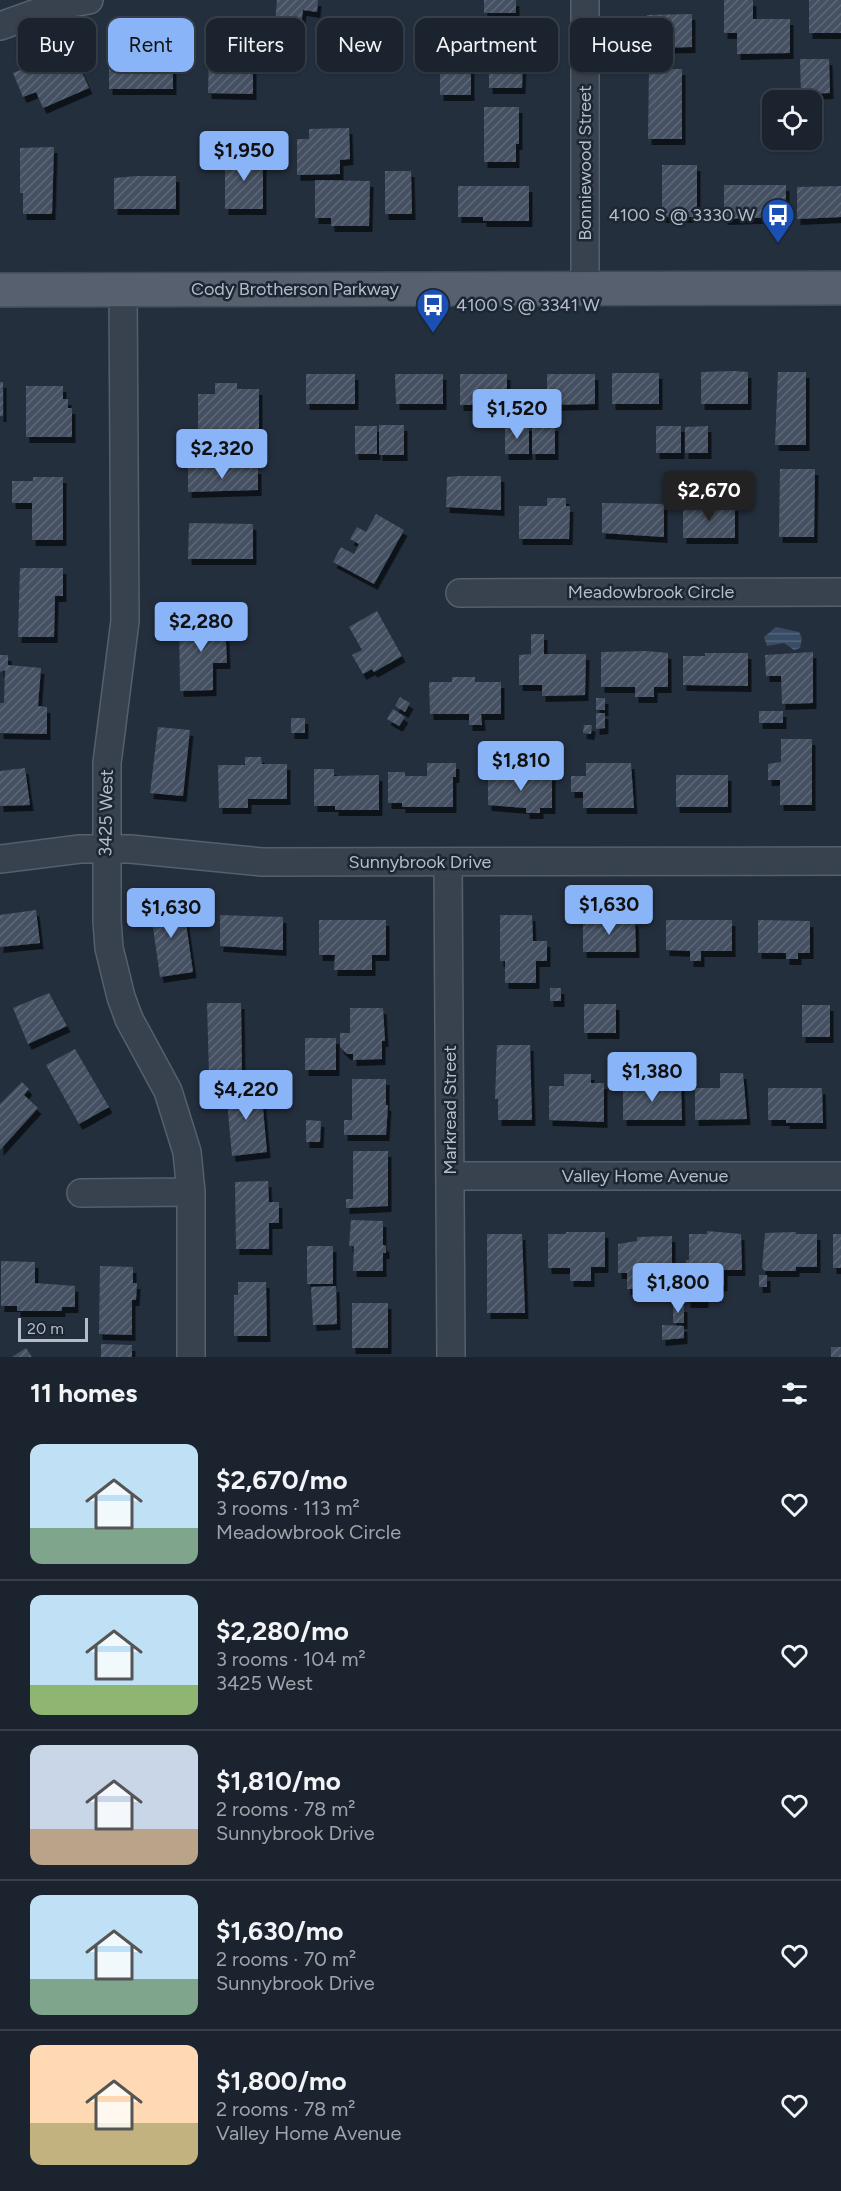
<!DOCTYPE html>
<meta charset="utf-8">
<style>
:root{--surface:#1b232e;--page:#242b36;--text:#f1f3f6;--muted:#a0a4aa;--line:#39404a;--accent:#8ab4f8}
body{margin:0;font-family:Figtree,sans-serif;background:var(--page);color:var(--text);height:100vh;display:flex;flex-direction:column;font-size:22px;white-space:nowrap}
*{box-sizing:border-box;margin:0}
p{font-size:20px;color:var(--muted)}
.icon{flex:none;width:33px;height:33px;fill:none;stroke:currentColor;stroke-width:2;stroke-linecap:round;stroke-linejoin:round}
.map{position:relative;height:1357px;overflow:hidden}
.drawer{display:flex;flex-direction:column;background:var(--surface);flex:1}
.drawer>*{flex:none}
.top-card{position:absolute;left:18px;top:18px;width:806px;height:54px;display:flex;gap:12px}
.fabs{position:absolute;left:762px;top:90px;display:grid;gap:12px}
.fabs a{display:grid;place-items:center;width:60px;height:60px;border-radius:12px;background:var(--surface);box-shadow:0 2px 4px #0004,0 0 0 2px var(--line);font-size:30px}
.scale{position:absolute;left:18px;bottom:15px;width:70px;box-sizing:border-box;padding-left:6px;border:3px solid #b4bcc9;border-top:0;font-size:16px;line-height:21px;white-space:nowrap;color:#b4bcc9;-webkit-text-stroke:4px #1d2633;paint-order:stroke}
.price{position:absolute;translate:-50% -51px;padding:0 14px;border-radius:6px;background:var(--accent);color:#111;font-size:20px;line-height:39px;filter:drop-shadow(0 2px 3px #0008)}
.price::after{content:'';position:absolute;left:50%;top:36px;width:18px;height:14px;margin-left:-9px;background:inherit;clip-path:polygon(0 0,100% 0,50% 100%)}
.price.current{background:#222;color:#fff}
ul{padding:0;list-style:none}
li{display:flex;align-items:center;gap:18px;height:150px;padding:0 30px}
li+li{border-top:2px solid var(--line)}
li span{display:grid;place-items:center;flex:none;width:168px;height:120px;border-radius:12px;color:#555}
li>.icon{margin-inline-start:auto}
span .icon{width:72px;height:72px;fill:#fffc;stroke-width:1}
li b{font-size:26px}
h2{display:flex;justify-content:space-between;align-items:center;height:72px;padding:0 30px;font-size:26px}
.tag{padding:0 21px;border-radius:12px;background:var(--surface);box-shadow:0 2px 4px #0004,0 0 0 2px var(--line);font-size:21px;line-height:54px}
.tag.current{background:var(--accent);color:#111}
.map>svg:first-child{display:block}
</style>
<div class="map">
<svg width="841" height="1357" viewBox="0 0 841 1357">
<defs>
<pattern id="water-rules" width="6" height="5" patternUnits="userSpaceOnUse" patternTransform="scale(1.5)"><rect width="6" height="5" fill="#394c67"/><path d="M0 2.5h6" fill="none" stroke="#53647b"/></pattern>
<pattern id="building-hatch" width="6" height="6" patternUnits="userSpaceOnUse" patternTransform="scale(1.5)"><rect width="6" height="6" fill="#455162"/><path d="M-1 1l2-2M0 6l6-6M5 7l2-2" fill="none" stroke="#5d6877"/></pattern>
<filter id="shadow"><feDropShadow dx="3.5" dy="6" stdDeviation="0" flood-color="#0009"/></filter>
</defs>
<rect width="100%" height="100%" fill="#242f3e"/>
<path fill="url(#water-rules)" d="M 776,627 L 799,632 L 802,638 L 800,648 L 794,650 L 784,643 L 767,646 L 764,637 Z"/>
<path fill="url(#building-hatch)" filter="url(#shadow)" d="M 277,0 L 318,0 L 317,12 L 303,10 L 301,26 L 275,24 Z
M 484,0 L 516,0 L 516,13 L 484,13 Z
M 724,0 L 753,0 L 753,19 L 790,19 L 790,53 L 737,54 L 737,33 L 724,33 Z
M 809,0 L 841,0 L 841,33 L 809,33 Z
M 692,14 L 692,47 L 648,48 L 647,15 Z
M 489,29 L 524,29 L 522,88 L 489,88 Z
M 140,52 L 173,55 L 173,89 L 109,89 L 109,60 L 140,59 Z
M 209,54 L 234,55 L 234,68 L 253,68 L 253,94 L 208,93 Z
M 75,57 L 89,88 L 43,108 L 36,92 L 23,97 L 13,73 L 36,64 L 39,72 Z
M 800,59 L 829,59 L 830,93 L 801,94 Z
M 471,65 L 471,95 L 440,95 L 440,66 Z
M 649,69 L 682,69 L 682,139 L 648,139 Z
M 484,107 L 519,107 L 519,144 L 516,144 L 516,162 L 484,162 Z
M 349,128 L 350,159 L 340,160 L 340,174 L 297,175 L 297,139 L 309,139 L 309,129 Z
M 54,147 L 52,214 L 23,214 L 23,193 L 20,193 L 20,148 Z
M 225,154 L 263,154 L 263,209 L 225,209 Z
M 662,165 L 697,165 L 697,217 L 662,217 Z
M 385,171 L 411,171 L 412,214 L 385,214 Z
M 137,176 L 176,176 L 176,209 L 114,209 L 114,178 Z
M 315,180 L 370,181 L 369,226 L 331,226 L 331,218 L 315,218 Z
M 724,185 L 786,185 L 786,217 L 724,219 Z
M 458,186 L 529,186 L 529,221 L 483,221 L 483,217 L 458,217 Z
M 841,186 L 841,217 L 797,219 L 797,187 Z
M 734,371 L 748,372 L 748,404 L 701,404 L 701,372 Z
M 778,372 L 806,372 L 806,445 L 775,445 Z
M 612,373 L 659,373 L 659,404 L 612,404 Z
M 306,374 L 355,374 L 355,404 L 306,404 Z
M 395,374 L 443,374 L 443,404 L 396,404 Z
M 460,374 L 507,374 L 507,405 L 460,405 Z
M 547,374 L 595,374 L 595,404 L 547,405 Z
M 0,382 L 3,382 L 3,416 L 0,416 Z
M 215,383 L 237,383 L 237,389 L 259,389 L 259,431 L 217,431 L 217,441 L 210,441 L 210,431 L 198,431 L 198,394 L 215,394 Z
M 26,386 L 63,386 L 63,399 L 68,399 L 68,408 L 72,408 L 72,437 L 26,437 Z
M 379,425 L 404,425 L 404,455 L 379,455 Z
M 505,425 L 529,425 L 529,454 L 505,454 Z
M 532,425 L 555,425 L 555,454 L 532,454 Z
M 355,426 L 377,426 L 377,454 L 355,454 Z
M 656,426 L 681,426 L 681,453 L 656,453 Z
M 708,426 L 708,453 L 685,453 L 685,427 Z
M 188,468 L 258,468 L 258,490 L 188,492 Z
M 780,469 L 815,469 L 814,537 L 779,537 Z
M 459,476 L 501,476 L 501,510 L 446,507 L 447,477 Z
M 33,477 L 63,477 L 63,540 L 32,540 L 32,503 L 12,503 L 12,481 L 33,481 Z
M 547,498 L 566,498 L 566,506 L 570,506 L 569,539 L 519,539 L 519,506 L 547,506 Z
M 602,503 L 664,504 L 664,537 L 602,533 Z
M 683,505 L 735,505 L 735,538 L 683,538 Z
M 376,514 L 404,530 L 374,584 L 333,562 L 341,547 L 354,554 L 359,544 L 350,539 L 357,527 L 366,532 Z
M 189,523 L 253,524 L 253,559 L 188,559 Z
M 20,568 L 63,568 L 63,596 L 55,596 L 54,637 L 18,637 Z
M 377,611 L 402,656 L 374,672 L 372,669 L 363,674 L 352,655 L 362,650 L 349,627 Z
M 179,621 L 225,621 L 227,663 L 213,663 L 213,690 L 180,691 Z
M 531,634 L 544,634 L 544,654 L 586,654 L 585,695 L 542,696 L 542,685 L 519,685 L 519,655 L 531,654 Z
M 646,651 L 668,653 L 668,687 L 654,687 L 654,697 L 635,697 L 635,687 L 601,687 L 601,652 Z
M 813,652 L 813,703 L 782,704 L 781,676 L 766,676 L 765,655 Z
M 705,653 L 748,653 L 748,686 L 683,685 L 683,656 L 705,656 Z
M 0,655 L 8,655 L 8,665 L 41,668 L 38,706 L 47,707 L 47,734 L 0,733 L 0,703 L 4,703 L 5,670 L 0,672 Z
M 452,677 L 475,677 L 475,682 L 501,682 L 501,714 L 481,714 L 482,725 L 469,725 L 469,714 L 430,714 L 429,682 L 452,682 Z
M 400,697 L 410,703 L 405,712 L 395,706 Z
M 596,698 L 605,698 L 605,710 L 596,710 Z
M 393,709 L 405,717 L 399,726 L 387,719 Z
M 759,711 L 783,711 L 783,723 L 759,723 Z
M 596,713 L 605,713 L 605,728 L 596,729 Z
M 291,718 L 305,718 L 305,733 L 291,733 Z
M 584,725 L 592,725 L 591,734 L 583,733 Z
M 158,727 L 190,730 L 183,796 L 150,793 Z
M 781,739 L 812,739 L 812,805 L 780,805 L 780,780 L 768,780 L 768,764 L 781,762 Z
M 245,757 L 261,757 L 262,764 L 287,764 L 287,799 L 248,799 L 248,808 L 219,808 L 218,765 L 245,765 Z
M 427,763 L 456,763 L 456,777 L 453,777 L 453,807 L 402,807 L 402,803 L 388,803 L 388,772 L 405,772 L 405,776 L 427,776 Z
M 586,763 L 631,763 L 634,808 L 583,808 L 583,792 L 571,792 L 571,776 L 586,776 Z
M 25,768 L 30,805 L 0,806 L 0,771 Z
M 314,769 L 334,769 L 334,776 L 379,775 L 379,810 L 335,810 L 335,806 L 314,806 Z
M 488,775 L 552,775 L 552,808 L 540,808 L 540,813 L 526,813 L 526,808 L 488,805 Z
M 676,775 L 728,775 L 728,807 L 676,807 Z
M 183,902 L 193,972 L 160,977 L 150,906 Z
M 36,910 L 40,943 L 0,947 L 0,915 Z
M 220,915 L 283,917 L 283,950 L 220,946 Z
M 500,915 L 532,915 L 533,941 L 547,941 L 547,961 L 536,961 L 536,983 L 505,983 L 505,961 L 500,961 Z
M 319,920 L 386,920 L 386,955 L 372,955 L 372,970 L 334,970 L 335,955 L 319,955 Z
M 635,920 L 636,952 L 583,952 L 583,921 Z
M 666,920 L 732,920 L 732,951 L 701,951 L 701,961 L 690,961 L 690,951 L 666,950 Z
M 758,920 L 810,921 L 810,953 L 798,953 L 798,959 L 786,959 L 786,953 L 758,953 Z
M 550,988 L 561,988 L 561,1001 L 550,1001 Z
M 49,993 L 67,1026 L 28,1044 L 13,1008 Z
M 207,1003 L 241,1003 L 242,1073 L 209,1074 Z
M 584,1004 L 616,1004 L 616,1033 L 584,1033 Z
M 802,1005 L 830,1005 L 830,1037 L 802,1037 Z
M 350,1008 L 383,1008 L 385,1041 L 382,1041 L 382,1059 L 353,1060 L 353,1054 L 347,1054 L 340,1047 L 340,1033 L 350,1033 Z
M 305,1038 L 336,1038 L 336,1070 L 305,1070 Z
M 497,1045 L 530,1045 L 532,1120 L 498,1120 L 498,1099 L 495,1099 Z
M 75,1049 L 109,1107 L 79,1124 L 46,1065 Z
M 720,1073 L 743,1073 L 747,1119 L 695,1120 L 695,1088 L 720,1088 Z
M 564,1074 L 591,1074 L 591,1083 L 604,1083 L 604,1122 L 549,1120 L 549,1086 L 564,1086 Z
M 352,1079 L 386,1079 L 386,1105 L 388,1105 L 386,1135 L 344,1135 L 344,1120 L 352,1120 Z
M 22,1082 L 29,1089 L 24,1095 L 38,1108 L 0,1150 L 0,1104 Z
M 623,1085 L 681,1085 L 682,1120 L 623,1120 Z
M 261,1087 L 267,1152 L 232,1156 L 226,1090 Z
M 768,1088 L 822,1088 L 823,1123 L 786,1123 L 786,1120 L 768,1120 Z
M 306,1120 L 321,1121 L 320,1142 L 306,1142 Z
M 353,1151 L 388,1151 L 388,1206 L 346,1208 L 346,1199 L 353,1199 Z
M 268,1181 L 269,1202 L 279,1202 L 279,1223 L 269,1223 L 269,1249 L 236,1249 L 235,1182 Z
M 351,1220 L 383,1221 L 383,1245 L 386,1246 L 386,1253 L 383,1253 L 383,1271 L 353,1271 L 354,1246 L 349,1246 Z
M 707,1231 L 741,1234 L 742,1270 L 724,1270 L 724,1285 L 705,1288 L 705,1302 L 687,1302 L 686,1260 L 689,1260 L 689,1234 L 707,1234 Z
M 566,1232 L 605,1232 L 605,1267 L 591,1267 L 591,1281 L 570,1281 L 570,1268 L 548,1268 L 548,1234 L 566,1234 Z
M 796,1232 L 796,1234 L 817,1234 L 817,1267 L 796,1267 L 796,1271 L 765,1271 L 762,1268 L 765,1233 Z
M 487,1234 L 522,1234 L 525,1313 L 487,1313 Z
M 833,1234 L 841,1234 L 841,1268 L 833,1268 Z
M 672,1236 L 672,1264 L 661,1264 L 661,1289 L 627,1289 L 627,1273 L 618,1273 L 618,1244 L 637,1241 L 637,1237 Z
M 307,1246 L 333,1246 L 333,1284 L 307,1284 Z
M 1,1261 L 35,1262 L 35,1283 L 75,1286 L 75,1307 L 62,1307 L 62,1311 L 17,1311 L 17,1306 L 1,1306 Z
M 100,1266 L 133,1267 L 133,1283 L 137,1283 L 136,1300 L 132,1300 L 132,1335 L 99,1334 Z
M 759,1275 L 767,1275 L 767,1287 L 759,1287 Z
M 238,1282 L 266,1282 L 267,1336 L 234,1336 L 234,1295 L 238,1295 Z
M 336,1286 L 337,1324 L 313,1325 L 311,1287 Z
M 352,1303 L 388,1303 L 388,1348 L 352,1348 Z
M 673,1306 L 684,1306 L 684,1323 L 673,1323 Z
M 662,1325 L 684,1326 L 684,1338 L 662,1340 Z
M 101,1344 L 132,1345 L 132,1357 L 101,1357 Z
M 831,1347 L 841,1347 L 841,1357 L 831,1357 Z
M 26,1348 L 32,1357 L 12,1357 Z"/>
<g fill="none" stroke-linecap="round" stroke-linejoin="round">
<g stroke="#565f6c" stroke-width="30">
<path id="minor" d="M 585,0 L 585,289
M 0,26 L 59,5 L 89,0
M 123,290 L 125,621 L 107,763 L 107,921 L 109,948 L 121,997 L 129,1019 L 168,1091 L 187,1152 L 191,1192 L 191,1357
M 460,593 L 841,592
M 0,859 L 80,849 L 130,849 L 262,862 L 841,861
M 448,862 L 451,1357
M 450,1176 L 841,1176
M 81,1193 L 191,1192"/>
</g>
<g stroke="#414a57" stroke-width="36">
<path id="major" d="M 0,290 L 841,288"/>
</g>
<use href="#minor" stroke="#38414e" stroke-width="27"/>
<use href="#major" stroke="#56606e" stroke-width="33"/>
</g>
<defs>
<g id="bus-pin" transform="scale(1.725)"><path d="M0 17L-7.5 6A9.5 9.5 0 1 1 7.5 6Z" fill="#1a4fb4" stroke="#1d2633"/><path d="M-5-6H5V4H4V6H2V4H-2V6H-4V4H-5ZM-3.5-4V0h7V-4ZM-3.5 1.2v1.5H-2V1.2ZM2 1.2v1.5H3.5V1.2Z" fill="#fff"/></g>
</defs>
<g fill-rule="evenodd">
<use href="#bus-pin" x="778" y="215"/>
<use href="#bus-pin" x="433" y="305"/>
</g>
<g text-anchor="middle" dominant-baseline="central" stroke-width="5" stroke-linejoin="round" paint-order="stroke">
<g font-size="18" fill="#b4bcc9" stroke="#1d2633">
<text transform="translate(585 163) rotate(-90)">Bonniewood Street</text>
<text x="295" y="289">Cody Brotherson Parkway</text>
<text x="651" y="592">Meadowbrook Circle</text>
<text transform="translate(106 813) rotate(-89)">3425 West</text>
<text x="420" y="862">Sunnybrook Drive</text>
<text transform="translate(450 1110) rotate(-90)">Markread Street</text>
<text x="645" y="1176">Valley Home Avenue</text>
</g>
<g font-size="18" fill="#b4bcc9" stroke="#1d2633" text-anchor="end">
<text x="755" y="215">4100 S @ 3330 W</text>
<text x="456" y="305" text-anchor="start">4100 S @ 3341 W</text>
</g>
</g>
</svg>
<div class="fabs">
<a><svg class="icon" aria-label="locate" viewBox="0 0 24 24"><circle cx="12" cy="12" r="6"/><path d="M12 2v4M12 18v4M2 12h4M18 12h4"/></svg></a>
</div>
<div class="scale">20 m</div>
<b class="price" style="left:244px;top:182px">$1,950</b>
<b class="price" style="left:517px;top:440px">$1,520</b>
<b class="price" style="left:222px;top:480px">$2,320</b>
<b class="price current" style="left:709px;top:522px">$2,670</b>
<b class="price" style="left:201px;top:653px">$2,280</b>
<b class="price" style="left:521px;top:792px">$1,810</b>
<b class="price" style="left:609px;top:936px">$1,630</b>
<b class="price" style="left:171px;top:939px">$1,630</b>
<b class="price" style="left:652px;top:1103px">$1,380</b>
<b class="price" style="left:246px;top:1121px">$4,220</b>
<b class="price" style="left:678px;top:1314px">$1,800</b>
<div class="top-card">
<a class="tag">Buy</a>
<a class="tag current">Rent</a>
<a class="tag">Filters</a>
<a class="tag">New</a>
<a class="tag">Apartment</a>
<a class="tag">House</a>
</div>
</div>
<section class="drawer">
<h2>11 homes<svg class="icon" aria-label="filters" viewBox="0 0 24 24"><path d="M4 7h16M4 17h16"/><circle cx="9" cy="7" r="2"/><circle cx="15" cy="17" r="2"/></svg></h2>
<ul>
<li><span style="background:linear-gradient(#bfe0f5 70%,#7fa58c 0)"><svg class="icon" aria-label="home" viewBox="0 0 24 24"><path d="M3 11l9-7 9 7M6 9v11h12V9"/></svg></span><div><b>$2,670/mo</b><p>3 rooms · 113 m²</p><p>Meadowbrook Circle</p></div><svg class="icon" aria-label="heart" viewBox="0 0 24 24"><path d="M12 20l-8-8c-3-5 5-10 8-4 3-6 11-1 8 4z"/></svg></li>
<li><span style="background:linear-gradient(#bfe0f5 75%,#8fb573 0)"><svg class="icon" aria-label="home" viewBox="0 0 24 24"><path d="M3 11l9-7 9 7M6 9v11h12V9"/></svg></span><div><b>$2,280/mo</b><p>3 rooms · 104 m²</p><p>3425 West</p></div><svg class="icon" aria-label="heart" viewBox="0 0 24 24"><path d="M12 20l-8-8c-3-5 5-10 8-4 3-6 11-1 8 4z"/></svg></li>
<li><span style="background:linear-gradient(#c9d6e8 70%,#b9a48a 0)"><svg class="icon" aria-label="home" viewBox="0 0 24 24"><path d="M3 11l9-7 9 7M6 9v11h12V9"/></svg></span><div><b>$1,810/mo</b><p>2 rooms · 78 m²</p><p>Sunnybrook Drive</p></div><svg class="icon" aria-label="heart" viewBox="0 0 24 24"><path d="M12 20l-8-8c-3-5 5-10 8-4 3-6 11-1 8 4z"/></svg></li>
<li><span style="background:linear-gradient(#bfe0f5 70%,#7fa58c 0)"><svg class="icon" aria-label="home" viewBox="0 0 24 24"><path d="M3 11l9-7 9 7M6 9v11h12V9"/></svg></span><div><b>$1,630/mo</b><p>2 rooms · 70 m²</p><p>Sunnybrook Drive</p></div><svg class="icon" aria-label="heart" viewBox="0 0 24 24"><path d="M12 20l-8-8c-3-5 5-10 8-4 3-6 11-1 8 4z"/></svg></li>
<li><span style="background:linear-gradient(#ffd9b3 65%,#c2b280 0)"><svg class="icon" aria-label="home" viewBox="0 0 24 24"><path d="M3 11l9-7 9 7M6 9v11h12V9"/></svg></span><div><b>$1,800/mo</b><p>2 rooms · 78 m²</p><p>Valley Home Avenue</p></div><svg class="icon" aria-label="heart" viewBox="0 0 24 24"><path d="M12 20l-8-8c-3-5 5-10 8-4 3-6 11-1 8 4z"/></svg></li>
</ul>
</section>
